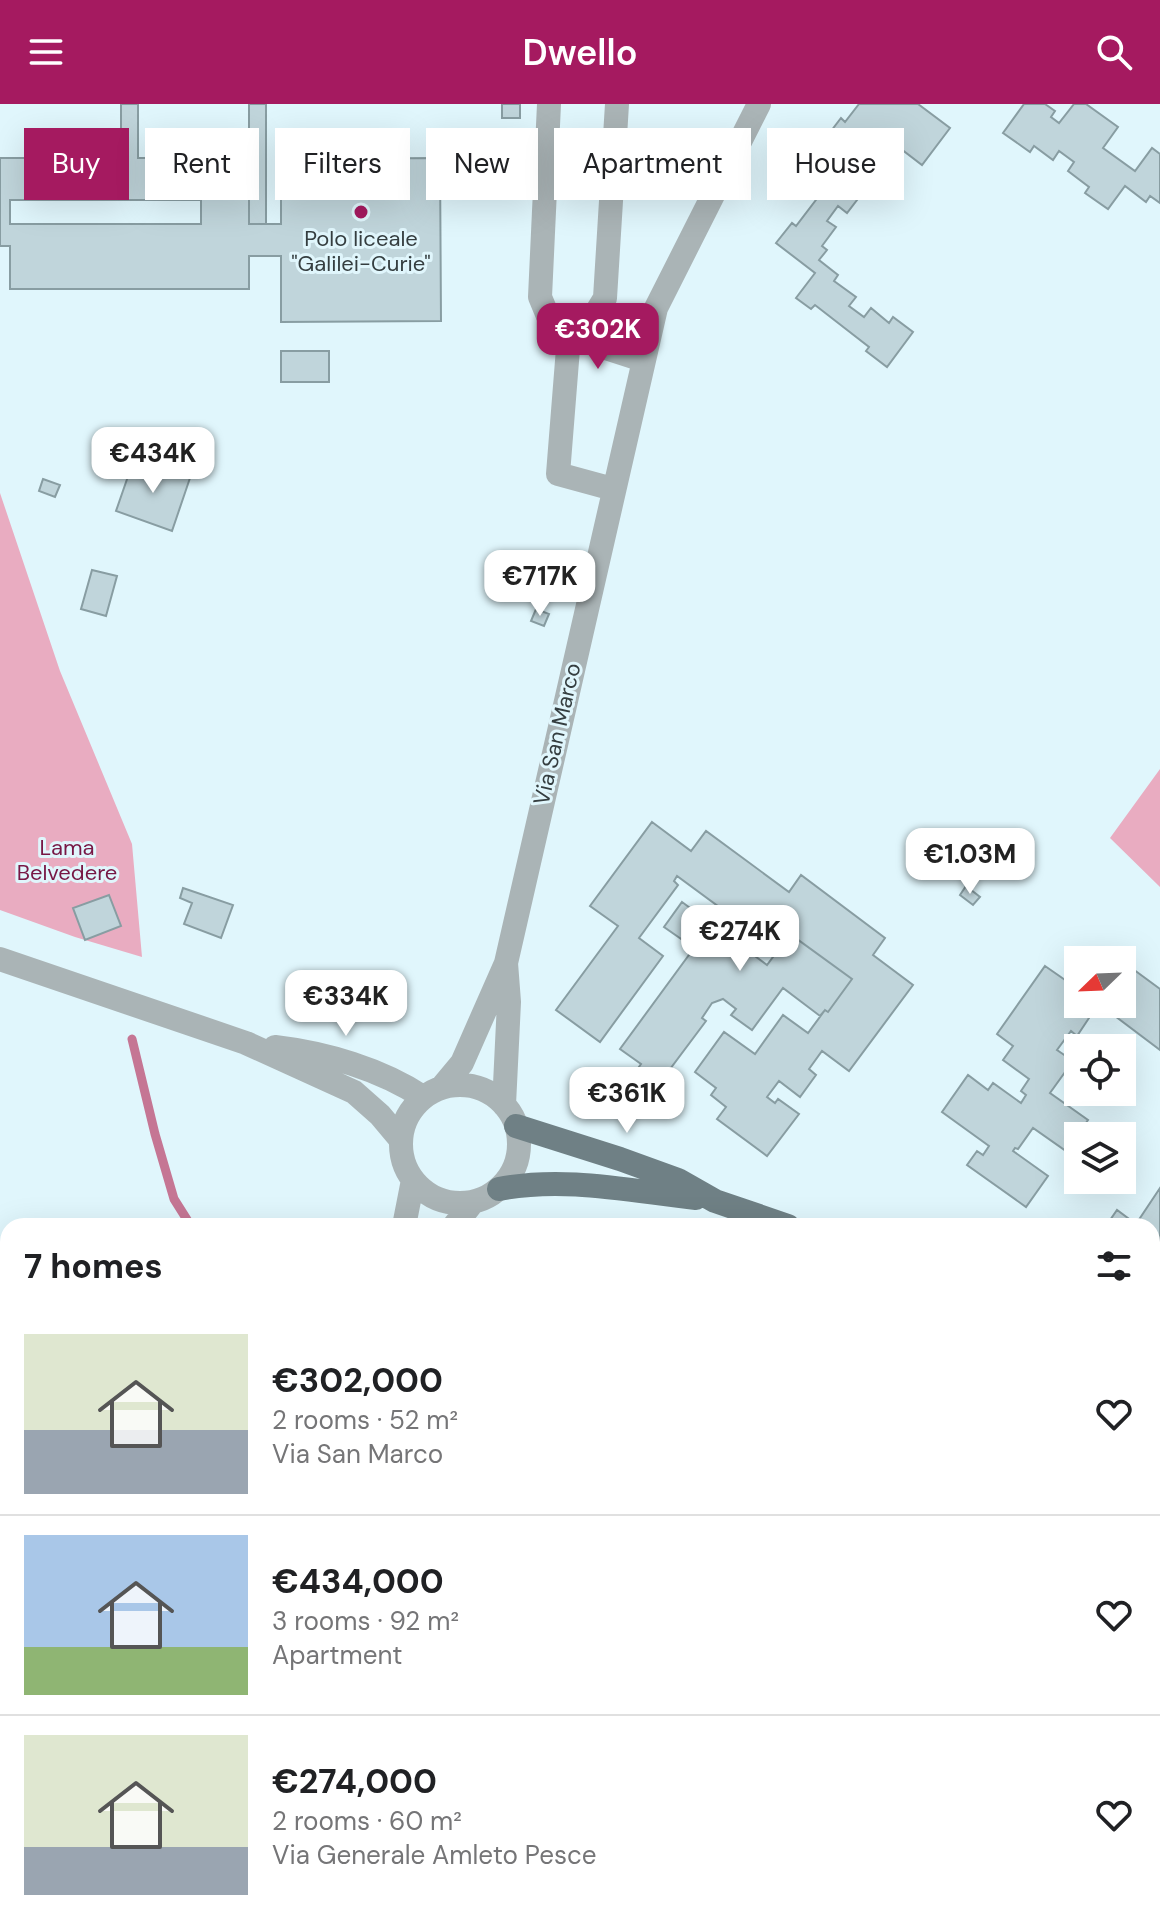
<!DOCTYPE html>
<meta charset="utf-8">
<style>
:root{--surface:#fff;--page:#f6f6f6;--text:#202124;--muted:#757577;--line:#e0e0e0;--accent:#a51a60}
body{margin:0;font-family:"DM Sans",sans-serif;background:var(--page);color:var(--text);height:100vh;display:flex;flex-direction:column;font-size:30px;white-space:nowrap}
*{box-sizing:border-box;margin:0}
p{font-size:26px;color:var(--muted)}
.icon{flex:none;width:44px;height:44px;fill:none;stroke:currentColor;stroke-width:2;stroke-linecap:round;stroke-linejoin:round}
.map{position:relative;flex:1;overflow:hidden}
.drawer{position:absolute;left:0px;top:1114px;width:1160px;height:714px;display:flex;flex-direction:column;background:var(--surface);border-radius:24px 24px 0 0;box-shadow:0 8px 32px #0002}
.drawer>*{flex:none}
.hud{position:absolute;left:24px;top:24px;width:1112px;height:72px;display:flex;gap:16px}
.needle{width:52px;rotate:247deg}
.tools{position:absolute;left:1064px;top:842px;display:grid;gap:16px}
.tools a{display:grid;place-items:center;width:72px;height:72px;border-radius:0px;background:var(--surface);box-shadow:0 8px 32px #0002;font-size:40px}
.price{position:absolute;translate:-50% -68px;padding:0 18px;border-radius:16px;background:#fff;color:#222;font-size:26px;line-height:52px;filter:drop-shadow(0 2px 4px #0008)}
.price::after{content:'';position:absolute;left:50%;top:48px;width:24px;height:18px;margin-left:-12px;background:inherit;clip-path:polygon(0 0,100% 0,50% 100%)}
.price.active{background:var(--accent);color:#fff}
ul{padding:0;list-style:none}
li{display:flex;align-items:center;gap:24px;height:200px;padding:0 24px}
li+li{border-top:2px solid var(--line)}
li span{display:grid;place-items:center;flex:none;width:224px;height:160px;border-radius:0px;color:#555}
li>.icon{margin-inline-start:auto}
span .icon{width:96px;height:96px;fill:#fffc;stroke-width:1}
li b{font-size:34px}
h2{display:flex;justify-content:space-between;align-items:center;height:96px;padding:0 24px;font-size:34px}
.tag{padding:0 28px;border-radius:0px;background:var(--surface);box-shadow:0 8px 32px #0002;font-size:28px;line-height:72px}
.tag.active{background:var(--accent);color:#fff}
header{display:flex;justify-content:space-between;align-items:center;height:104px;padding:0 24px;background:var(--accent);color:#fff;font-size:36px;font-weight:600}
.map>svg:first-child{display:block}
</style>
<header><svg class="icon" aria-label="menu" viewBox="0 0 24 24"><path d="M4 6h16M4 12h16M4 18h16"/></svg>Dwello<svg class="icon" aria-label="search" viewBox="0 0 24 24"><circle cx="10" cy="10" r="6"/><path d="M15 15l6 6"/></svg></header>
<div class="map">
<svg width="1160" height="1827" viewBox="0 0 1160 1827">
<rect width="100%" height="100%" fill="#e0f6fc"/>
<path fill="#e9acc1" d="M 0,389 L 60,567 L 132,740 L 142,853 L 75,833 L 0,806 Z
M 1160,665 L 1160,783 L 1110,734 Z"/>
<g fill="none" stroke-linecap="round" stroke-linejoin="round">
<path stroke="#c57694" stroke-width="9" d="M 132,935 L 155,1030 L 174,1095 L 191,1122
M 690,1820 L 694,1827"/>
</g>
<path fill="#c0d5db" stroke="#889da2" stroke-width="2" fill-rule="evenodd" d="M 121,0 L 138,0 L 138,54 L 234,54 L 233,88 L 249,87 L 249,120 L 281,120 L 281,55 L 440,54 L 441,217 L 281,218 L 281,152 L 249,152 L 249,185 L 10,185 L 10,142 L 0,142 L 0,54 L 121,54 ZM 10,96 L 201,96 L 201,120 L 10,120 Z
M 249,0 L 266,0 L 266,120 L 249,120 Z
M 502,0 L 520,0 L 520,14 L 502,14 Z
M 859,0 L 918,0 L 950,24 L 922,61 L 884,32 L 864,58 L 883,73 L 869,91 L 864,87 L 847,109 L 838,102 L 827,117 L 836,123 L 822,142 L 827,146 L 819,156 L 838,171 L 834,177 L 856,193 L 849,202 L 864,213 L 871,204 L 889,219 L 893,213 L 913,228 L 887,263 L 866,247 L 869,243 L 815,201 L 811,205 L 796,194 L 815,169 L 776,139 L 792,119 L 796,122 L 838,67 L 834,64 L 848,45 L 828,31 L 841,14 L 845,18 Z
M 1024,0 L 1045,0 L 1055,7 L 1051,13 L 1059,19 L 1074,0 L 1086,0 L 1118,23 L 1103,44 L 1135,67 L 1152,44 L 1160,50 L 1160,99 L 1150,92 L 1146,98 L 1125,82 L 1108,105 L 1085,89 L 1089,83 L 1068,67 L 1074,58 L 1059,47 L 1053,56 L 1034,42 L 1030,48 L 1003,29 Z
M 281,247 L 329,247 L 329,278 L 281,278 Z
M 134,355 L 190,374 L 172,427 L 116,407 Z
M 43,375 L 60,381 L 55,393 L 39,387 Z
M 92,466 L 117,472 L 106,512 L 81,505 Z
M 536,505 L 549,510 L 544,522 L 531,517 Z
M 652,718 L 691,747 L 706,727 L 789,788 L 801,771 L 885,834 L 873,851 L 913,881 L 849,967 L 822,947 L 809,965 L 816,971 L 800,993 L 779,977 L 767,993 L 775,999 L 778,995 L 799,1010 L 767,1052 L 717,1015 L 726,1003 L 711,991 L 716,984 L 695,968 L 724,928 L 755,950 L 783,911 L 808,929 L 825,906 L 828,908 L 852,875 L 772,817 L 760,833 L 677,772 L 674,777 L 678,781 L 639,834 L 663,852 L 600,938 L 556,906 L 618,822 L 590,802 Z
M 966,782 L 980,793 L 973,801 L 960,791 Z
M 183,784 L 233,801 L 221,834 L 184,820 L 192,799 L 180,794 Z
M 109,791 L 121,822 L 85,836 L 73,804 Z
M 682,798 L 767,861 L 790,830 L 852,875 L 828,908 L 825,906 L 820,912 L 783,884 L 752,926 L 731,911 L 736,905 L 723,895 L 712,899 L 702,914 L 706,917 L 652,989 L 631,974 L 641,960 L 620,945 L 694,844 L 664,823 Z
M 1122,857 L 1160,885 L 1160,946 L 1099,900 L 1122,900 Z
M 1045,862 L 1078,885 L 1078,900 L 1086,900 L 1080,907 L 1089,914 L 1077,932 L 1071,927 L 1057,946 L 1073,957 L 1050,989 L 1088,1016 L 1066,1047 L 1033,1024 L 1018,1045 L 1015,1044 L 1013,1047 L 1048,1072 L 1026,1103 L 967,1061 L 977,1047 L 983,1051 L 989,1042 L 942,1008 L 968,971 L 988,986 L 993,979 L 1021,999 L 1026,991 L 1021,987 L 1029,975 L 1003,956 L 1013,942 L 997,930 Z
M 1160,1084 L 1160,1143 L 1152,1155 L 1152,1122 L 1106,1122 L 1117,1106 L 1136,1120 Z"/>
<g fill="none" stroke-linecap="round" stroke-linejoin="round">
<path stroke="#aab4b6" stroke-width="24" d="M 549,0 L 540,193 L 550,217 L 569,232 L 558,370 L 613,385
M 569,232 L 591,217 L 605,194 L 617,0
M 569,232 L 643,256
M 0,855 L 246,939 L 354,988 L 380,1011 L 401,1036
M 275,943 C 326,949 380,965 423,993
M401 1040a59 59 0 1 1 118 0a59 59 0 1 1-118 0Z
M 442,983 L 462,959 L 506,859 L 656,204 L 759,0
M 504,1001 L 509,898 L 506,859
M 404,1122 L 413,1076
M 454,1122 L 473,1098
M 0,1778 L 8,1765"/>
<path stroke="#6f8085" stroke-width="24" d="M 516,1022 L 620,1055 L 678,1076 L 715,1097 L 788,1122
M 499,1085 C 564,1072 631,1087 696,1094
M 1152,1248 L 1160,1251"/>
</g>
<circle fill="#a51a60" stroke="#e0f6fc" stroke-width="3" cx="361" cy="108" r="8"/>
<g text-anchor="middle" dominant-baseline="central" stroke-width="6" stroke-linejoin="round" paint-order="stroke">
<g font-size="22" fill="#353e40" stroke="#e0f6fc">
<text x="361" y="134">Polo liceale<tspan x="361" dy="25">"Galilei-Curie"</tspan></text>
</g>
<g font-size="22" fill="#353e40" stroke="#e0f6fc">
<text transform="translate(557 630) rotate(-77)">Via San Marco</text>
</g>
<g font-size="22" fill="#771745" stroke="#e0f6fc">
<text x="67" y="743">Lama<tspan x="67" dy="25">Belvedere</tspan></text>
</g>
</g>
</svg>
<div class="tools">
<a><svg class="needle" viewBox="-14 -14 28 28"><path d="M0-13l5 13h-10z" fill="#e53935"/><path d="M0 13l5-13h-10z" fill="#757577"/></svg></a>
<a><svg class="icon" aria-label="locate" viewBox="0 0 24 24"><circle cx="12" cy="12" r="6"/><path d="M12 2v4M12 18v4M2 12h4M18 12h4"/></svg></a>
<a><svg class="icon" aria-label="layers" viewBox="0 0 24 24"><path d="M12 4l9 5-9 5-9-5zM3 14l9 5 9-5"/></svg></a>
</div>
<b class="price active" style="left:598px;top:267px">€302K</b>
<b class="price" style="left:153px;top:391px">€434K</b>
<b class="price" style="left:540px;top:514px">€717K</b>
<b class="price" style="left:970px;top:792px">€1.03M</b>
<b class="price" style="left:740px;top:869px">€274K</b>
<b class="price" style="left:346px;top:934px">€334K</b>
<b class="price" style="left:627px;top:1031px">€361K</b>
<div class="hud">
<a class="tag active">Buy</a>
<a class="tag">Rent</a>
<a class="tag">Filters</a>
<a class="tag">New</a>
<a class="tag">Apartment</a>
<a class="tag">House</a>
</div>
<section class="drawer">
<h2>7 homes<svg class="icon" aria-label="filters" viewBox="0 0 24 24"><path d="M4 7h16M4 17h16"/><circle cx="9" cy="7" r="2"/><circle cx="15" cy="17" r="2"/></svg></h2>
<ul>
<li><span style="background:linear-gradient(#dfe7d0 60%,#9aa5b1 0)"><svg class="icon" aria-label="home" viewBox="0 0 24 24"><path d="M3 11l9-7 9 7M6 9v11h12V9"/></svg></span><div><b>€302,000</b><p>2 rooms · 52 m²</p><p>Via San Marco</p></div><svg class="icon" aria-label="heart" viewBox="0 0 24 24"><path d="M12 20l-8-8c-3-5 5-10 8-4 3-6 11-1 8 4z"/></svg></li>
<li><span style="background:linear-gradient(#a9c7e8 70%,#8fb573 0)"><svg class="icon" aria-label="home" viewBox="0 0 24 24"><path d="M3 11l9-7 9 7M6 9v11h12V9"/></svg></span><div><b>€434,000</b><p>3 rooms · 92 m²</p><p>Apartment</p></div><svg class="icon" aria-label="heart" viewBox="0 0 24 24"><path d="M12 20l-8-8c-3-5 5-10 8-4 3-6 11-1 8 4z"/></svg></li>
<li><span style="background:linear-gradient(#dfe7d0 70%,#9aa5b1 0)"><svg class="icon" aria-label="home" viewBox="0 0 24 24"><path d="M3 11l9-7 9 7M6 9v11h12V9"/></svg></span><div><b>€274,000</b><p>2 rooms · 60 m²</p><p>Via Generale Amleto Pesce</p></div><svg class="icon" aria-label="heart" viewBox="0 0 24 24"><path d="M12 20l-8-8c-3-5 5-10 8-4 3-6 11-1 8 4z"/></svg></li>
</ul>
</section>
</div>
